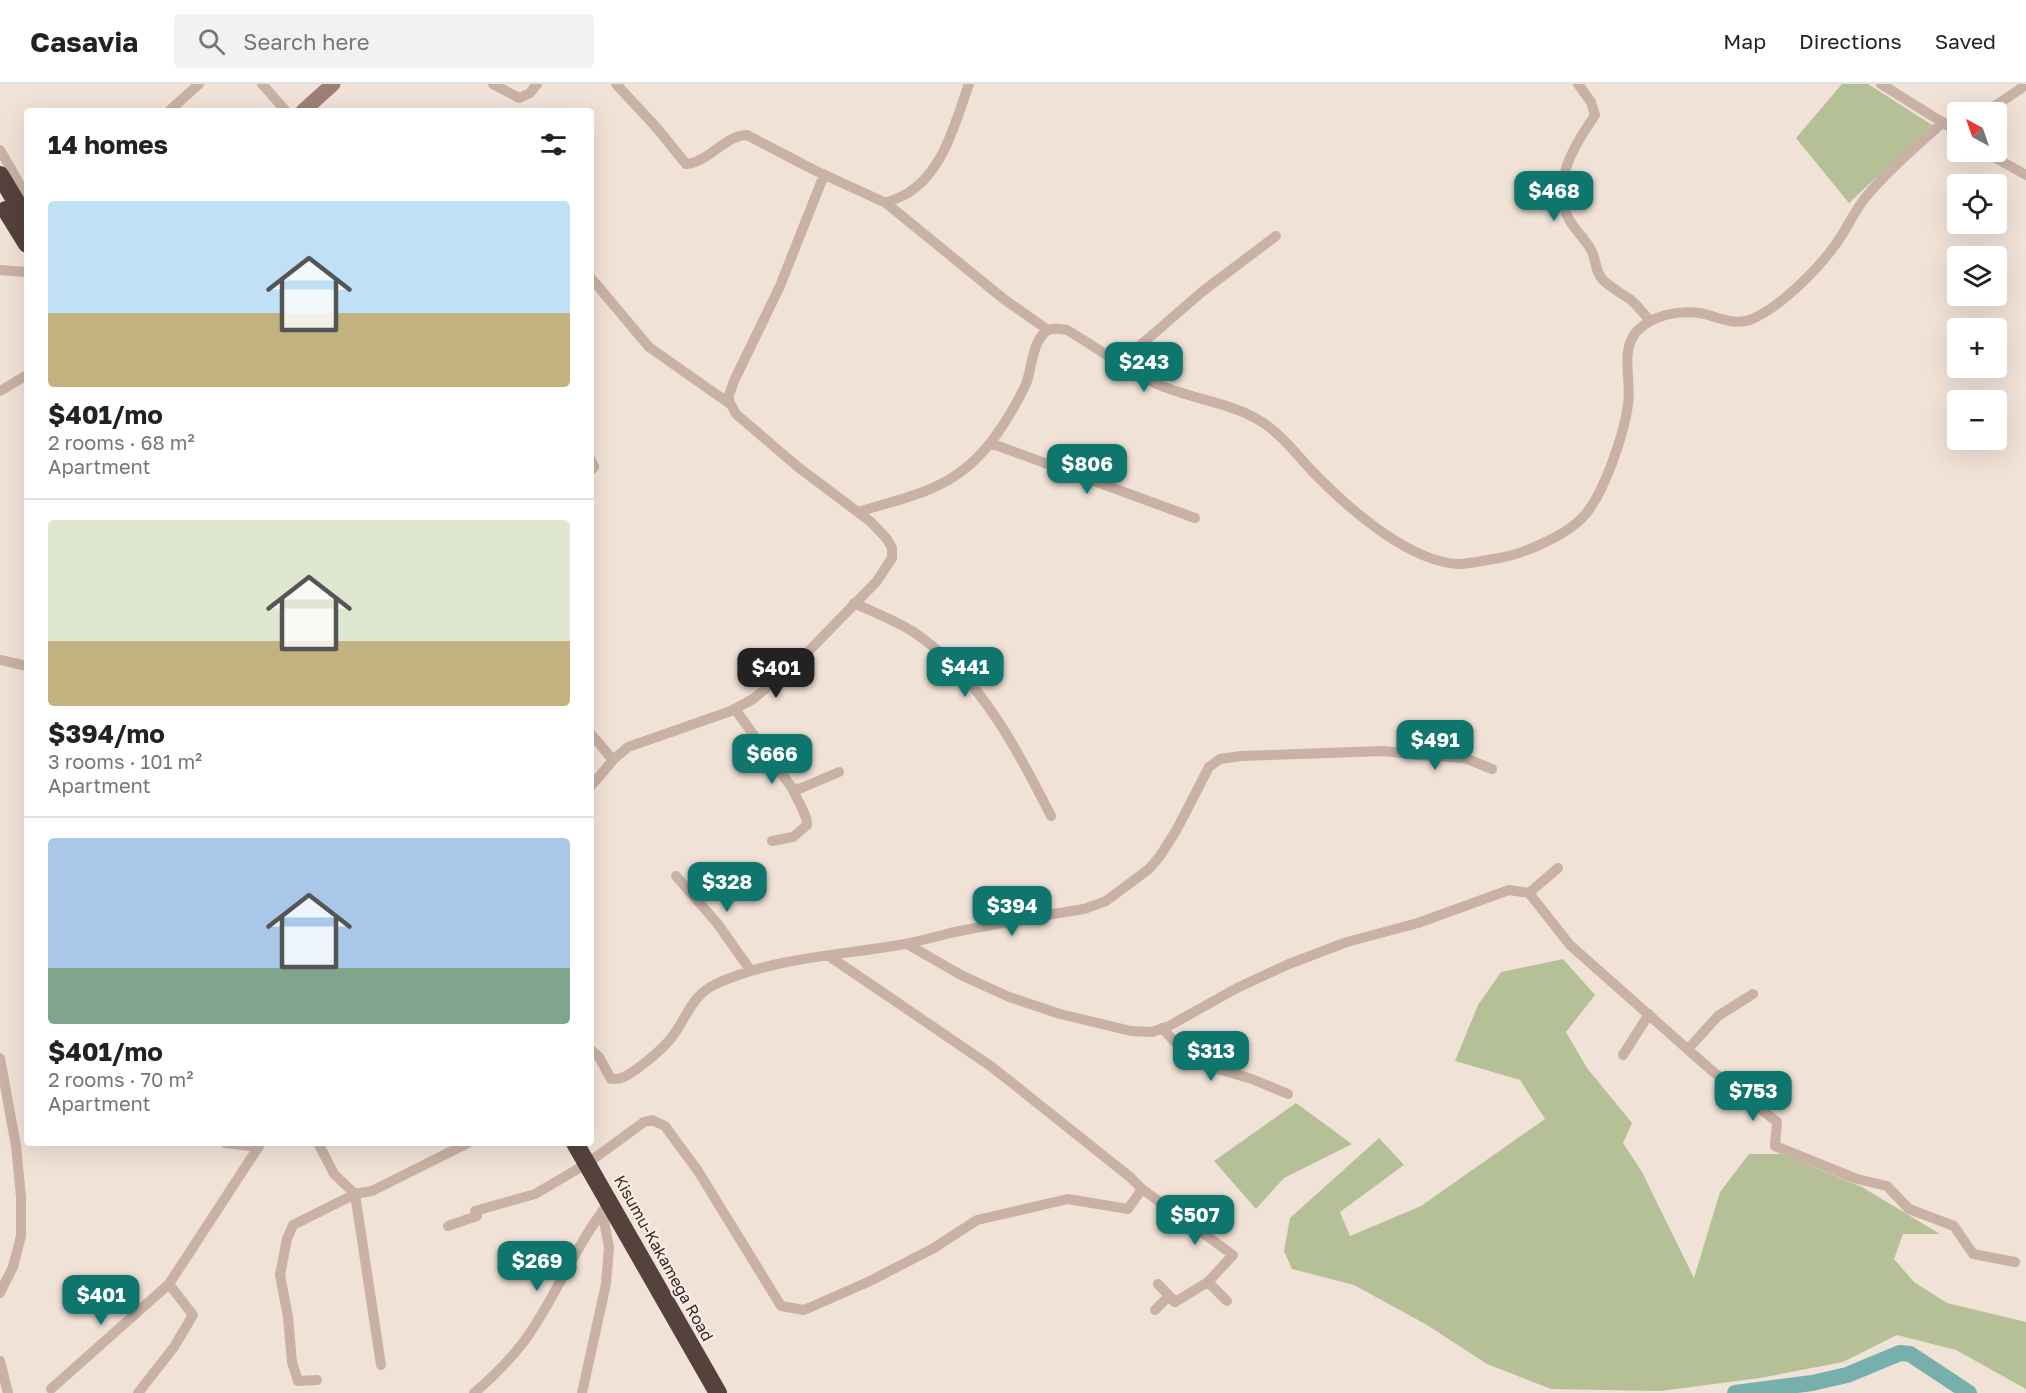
<!DOCTYPE html>
<meta charset="utf-8">
<style>
:root{--surface:#fff;--page:#f2f2f2;--text:#222;--muted:#767676;--line:#e0e0e0;--accent:#0f766e}
body{margin:0;font-family:"Golos Text",sans-serif;background:var(--page);color:var(--text);height:100vh;display:flex;flex-direction:column;font-size:22px;white-space:nowrap}
*{box-sizing:border-box;margin:0}
p{font-size:20px;color:var(--muted)}
.icon{flex:none;width:33px;height:33px;fill:none;stroke:currentColor;stroke-width:2;stroke-linecap:round;stroke-linejoin:round}
.map{position:relative;flex:1;overflow:hidden}
.side{position:absolute;left:24px;top:24px;width:570px;height:1038px;display:flex;flex-direction:column;background:var(--surface);border-radius:6px;box-shadow:0 6px 24px #0002}
.side>*{flex:none}
.needle{width:39px;rotate:320deg}
.controls{position:absolute;left:1947px;top:18px;display:grid;gap:12px}
.controls a{display:grid;place-items:center;width:60px;height:60px;border-radius:6px;background:var(--surface);box-shadow:0 6px 24px #0002;font-size:30px}
.price{position:absolute;translate:-50% -51px;padding:0 14px;border-radius:12px;background:var(--accent);color:#fff;font-size:20px;line-height:39px;filter:drop-shadow(0 2px 3px #0008)}
.price::after{content:'';position:absolute;left:50%;top:36px;width:18px;height:14px;margin-left:-9px;background:inherit;clip-path:polygon(0 0,100% 0,50% 100%)}
.price.on{background:#222;color:#fff}
ul{padding:0;list-style:none}
li{display:grid;align-content:center;gap:12px;height:318px;padding:0 24px}
li+li{border-top:2px solid var(--line)}
li span{display:grid;place-items:center;height:186px;border-radius:6px;color:#555}
li>.icon{margin-inline-start:auto}
span .icon{width:108px;height:108px;fill:#fffc;stroke-width:1}
li b{font-size:26px}
h2{display:flex;justify-content:space-between;align-items:center;height:72px;padding:0 24px;font-size:26px}
header{display:flex;align-items:center;gap:36px;box-sizing:border-box;height:84px;padding:0 30px;background:var(--surface);border-bottom:2px solid var(--line)}
header strong{font-size:28px}
nav{display:flex;gap:33px;margin-inline-start:auto;font-size:21px}
.search{width:420px;height:54px;background:var(--page);display:flex;align-items:center;gap:15px;box-sizing:border-box;padding:0 21px;border-radius:6px;color:var(--muted);font-size:22px}
.map>svg:first-child{display:block}
</style>
<header>
<strong>Casavia</strong>
<div class="search"><svg class="icon" aria-label="search" viewBox="0 0 24 24"><circle cx="10" cy="10" r="6"/><path d="M15 15l6 6"/></svg>Search here</div>
<nav><a>Map</a><a>Directions</a><a>Saved</a></nav>
</header>
<div class="map">
<svg width="2026" height="1309" viewBox="0 0 2026 1309">
<rect width="100%" height="100%" fill="#f1e2d7"/>
<path fill="#b6c097" d="M 1842,0 L 1868,0 L 1932,41 L 1849,119 L 1796,54 Z
M 1563,875 L 1595,911 L 1566,948 L 1587,984 L 1632,1039 L 1623,1059 L 1642,1088 L 1694,1194 L 1720,1108 L 1749,1070 L 1782,1070 L 1862,1103 L 1940,1150 L 1903,1150 L 1894,1175 L 1914,1198 L 1947,1219 L 2026,1238 L 2026,1305 L 1956,1266 L 1897,1251 L 1843,1278 L 1760,1294 L 1660,1307 L 1551,1305 L 1487,1280 L 1427,1241 L 1354,1201 L 1292,1185 L 1284,1167 L 1290,1134 L 1379,1054 L 1404,1081 L 1340,1128 L 1350,1152 L 1421,1122 L 1545,1035 L 1520,996 L 1455,977 L 1478,921 L 1501,888 Z
M 1296,1019 L 1352,1060 L 1284,1094 L 1256,1125 L 1214,1077 Z"/>
<g fill="none" stroke-linecap="round" stroke-linejoin="round">
<path stroke="#76afab" stroke-width="16" d="M 1735,1309 L 1812,1299 L 1847,1291 L 1900,1269 L 1910,1270 L 1969,1309"/>
<path stroke="#c9b1a3" stroke-width="10" d="M 262,0 L 286,27
M 493,0 L 519,14 L 530,9 L 537,0
M 616,0 L 656,43 L 686,80 C 708,79 725,51 747,51 L 814,86 L 886,119 C 893,116 901,113 908,109 C 944,86 955,39 969,0
M 1578,0 L 1591,18 L 1595,31 C 1576,59 1553,94 1566,129 C 1571,143 1583,152 1590,164 C 1597,174 1594,188 1604,197 C 1612,204 1622,210 1631,216 C 1638,222 1644,230 1650,237
M 1881,0 L 1958,48
M 169,27 L 199,0
M 1986,28 L 2026,1
M 0,66 L 27,113
M 1985,68 L 2026,91
M 886,119 L 1005,216 L 1048,246
M 0,186 L 27,188
M 591,194 L 649,263 L 730,320
M 1121,278 L 1203,207 L 1276,152
M 0,307 L 27,291
M 990,359 L 1195,434
M 591,376 L 594,383 L 591,386
M 858,428 C 920,409 962,404 1001,344 C 1010,331 1019,315 1026,300 C 1032,284 1032,260 1045,248 C 1052,243 1059,245 1067,246 C 1096,263 1124,284 1155,299 C 1188,315 1229,317 1262,338 C 1281,350 1297,371 1313,388 C 1347,423 1407,477 1458,480 C 1471,480 1485,476 1499,474 C 1524,470 1567,451 1584,432 C 1604,410 1624,350 1628,321 C 1632,297 1619,265 1638,246 C 1654,231 1678,226 1700,229 C 1716,232 1735,243 1752,235 C 1780,223 1815,188 1833,164 C 1845,149 1853,129 1865,114 C 1888,86 1916,63 1943,38
M 854,519 C 873,528 894,536 912,547 C 980,592 1015,662 1051,732
M 0,576 L 27,582
M 735,625 L 792,704 L 799,705 L 839,688
M 591,650 L 613,676
M 591,702 L 614,675 L 628,663 L 731,627 L 753,615 L 796,580 L 877,497 L 892,474 L 892,464 L 887,455 L 871,438 L 798,383 L 736,330 L 729,317 L 729,311 L 734,297 L 780,202 L 824,91
M 772,757 L 793,753 L 807,741 C 808,732 796,714 792,704
M 676,792 L 717,839 L 751,887
M 1529,809 L 1570,861 L 1711,986 L 1777,1038 L 1775,1062 L 1857,1095 L 1887,1102 L 1909,1125 L 1954,1142 L 1973,1170 L 2015,1178
M 907,860 L 961,891 L 1009,913 L 1060,930 L 1131,947 L 1152,948 L 1169,942 L 1237,904 L 1289,880 L 1347,858 L 1418,839 L 1509,806 L 1529,809 L 1558,784
M 1162,944 L 1190,974 L 1204,981 L 1252,995 L 1288,1010
M 1688,965 L 1718,932 L 1753,910
M 591,966 L 599,973 L 611,995 C 622,996 628,991 638,984 C 650,975 663,965 672,953 C 688,932 691,911 718,899 C 776,873 844,871 905,860 C 920,857 935,853 950,849 C 994,840 1040,832 1084,825 L 1106,817 L 1149,785 L 1160,772 L 1177,745 L 1209,683 L 1220,675 L 1241,672 L 1384,667 L 1418,671 L 1465,674 L 1492,685
M 1623,971 L 1649,930
M 0,974 L 16,1062 L 21,1113 L 21,1152 L 13,1183 L 0,1209
M 225,1059 L 259,1063
M 318,1059 L 334,1090 L 355,1110 L 372,1107 L 468,1059
M 1142,1105 L 1233,1171 L 1208,1198 L 1175,1218 L 1158,1200
M 448,1142 L 477,1132 L 475,1127 L 535,1110 L 588,1079 L 644,1038 L 652,1036 L 665,1042 L 698,1087 L 781,1222 L 804,1226 L 868,1198 L 934,1164 L 977,1136 L 1068,1115 L 1128,1125 L 1142,1105 L 1130,1093 L 992,983 L 829,872
M 1208,1198 L 1227,1217
M 1155,1226 L 1169,1212
M 0,1277 L 8,1309
M 317,1296 L 298,1297 L 292,1278 L 288,1233 L 280,1191 L 287,1155 L 293,1141 L 355,1110 L 381,1281
M 51,1305 L 169,1200
M 138,1309 L 174,1263 L 193,1231 L 169,1200 L 261,1059
M 474,1309 C 493,1293 510,1276 525,1256 C 557,1212 575,1160 610,1118
M 582,1309 L 606,1200 L 609,1163 L 602,1127"/>
<path stroke="#9d7f75" stroke-width="15" d="M 303,27 L 333,0"/>
<path stroke="#55423c" stroke-width="18" d="M 0,91 L 27,136
M 6,126 L 27,160
M 575,1059 L 718,1309"/>
</g>
<g text-anchor="middle" dominant-baseline="central" stroke-width="4.5" stroke-linejoin="round" paint-order="stroke">
<g font-size="16" fill="#342925" stroke="#f9ede3">
<text transform="translate(664 1174) rotate(61)">Kisumu-Kakamega Road</text>
</g>
</g>
</svg>
<div class="controls">
<a><svg class="needle" viewBox="-14 -14 28 28"><path d="M0-13l5 13h-10z" fill="#e53935"/><path d="M0 13l5-13h-10z" fill="#767676"/></svg></a>
<a><svg class="icon" aria-label="locate" viewBox="0 0 24 24"><circle cx="12" cy="12" r="6"/><path d="M12 2v4M12 18v4M2 12h4M18 12h4"/></svg></a>
<a><svg class="icon" aria-label="layers" viewBox="0 0 24 24"><path d="M12 4l9 5-9 5-9-5zM3 14l9 5 9-5"/></svg></a>
<a>+</a>
<a>−</a>
</div>
<b class="price" style="left:1554px;top:138px">$468</b>
<b class="price" style="left:1144px;top:309px">$243</b>
<b class="price" style="left:1087px;top:411px">$806</b>
<b class="price" style="left:965px;top:614px">$441</b>
<b class="price on" style="left:776px;top:615px">$401</b>
<b class="price" style="left:1435px;top:687px">$491</b>
<b class="price" style="left:772px;top:701px">$666</b>
<b class="price" style="left:727px;top:829px">$328</b>
<b class="price" style="left:1012px;top:853px">$394</b>
<b class="price" style="left:1211px;top:998px">$313</b>
<b class="price" style="left:1753px;top:1038px">$753</b>
<b class="price" style="left:1195px;top:1162px">$507</b>
<b class="price" style="left:537px;top:1208px">$269</b>
<b class="price" style="left:101px;top:1242px">$401</b>
<section class="side">
<h2>14 homes<svg class="icon" aria-label="filters" viewBox="0 0 24 24"><path d="M4 7h16M4 17h16"/><circle cx="9" cy="7" r="2"/><circle cx="15" cy="17" r="2"/></svg></h2>
<ul>
<li><span style="background:linear-gradient(#bfe0f5 60%,#c2b280 0)"><svg class="icon" aria-label="home" viewBox="0 0 24 24"><path d="M3 11l9-7 9 7M6 9v11h12V9"/></svg></span><div><b>$401/mo</b><p>2 rooms · 68 m²</p><p>Apartment</p></div></li>
<li><span style="background:linear-gradient(#dfe7d0 65%,#c2b280 0)"><svg class="icon" aria-label="home" viewBox="0 0 24 24"><path d="M3 11l9-7 9 7M6 9v11h12V9"/></svg></span><div><b>$394/mo</b><p>3 rooms · 101 m²</p><p>Apartment</p></div></li>
<li><span style="background:linear-gradient(#a9c7e8 70%,#7fa58c 0)"><svg class="icon" aria-label="home" viewBox="0 0 24 24"><path d="M3 11l9-7 9 7M6 9v11h12V9"/></svg></span><div><b>$401/mo</b><p>2 rooms · 70 m²</p><p>Apartment</p></div></li>
</ul>
</section>
</div>
